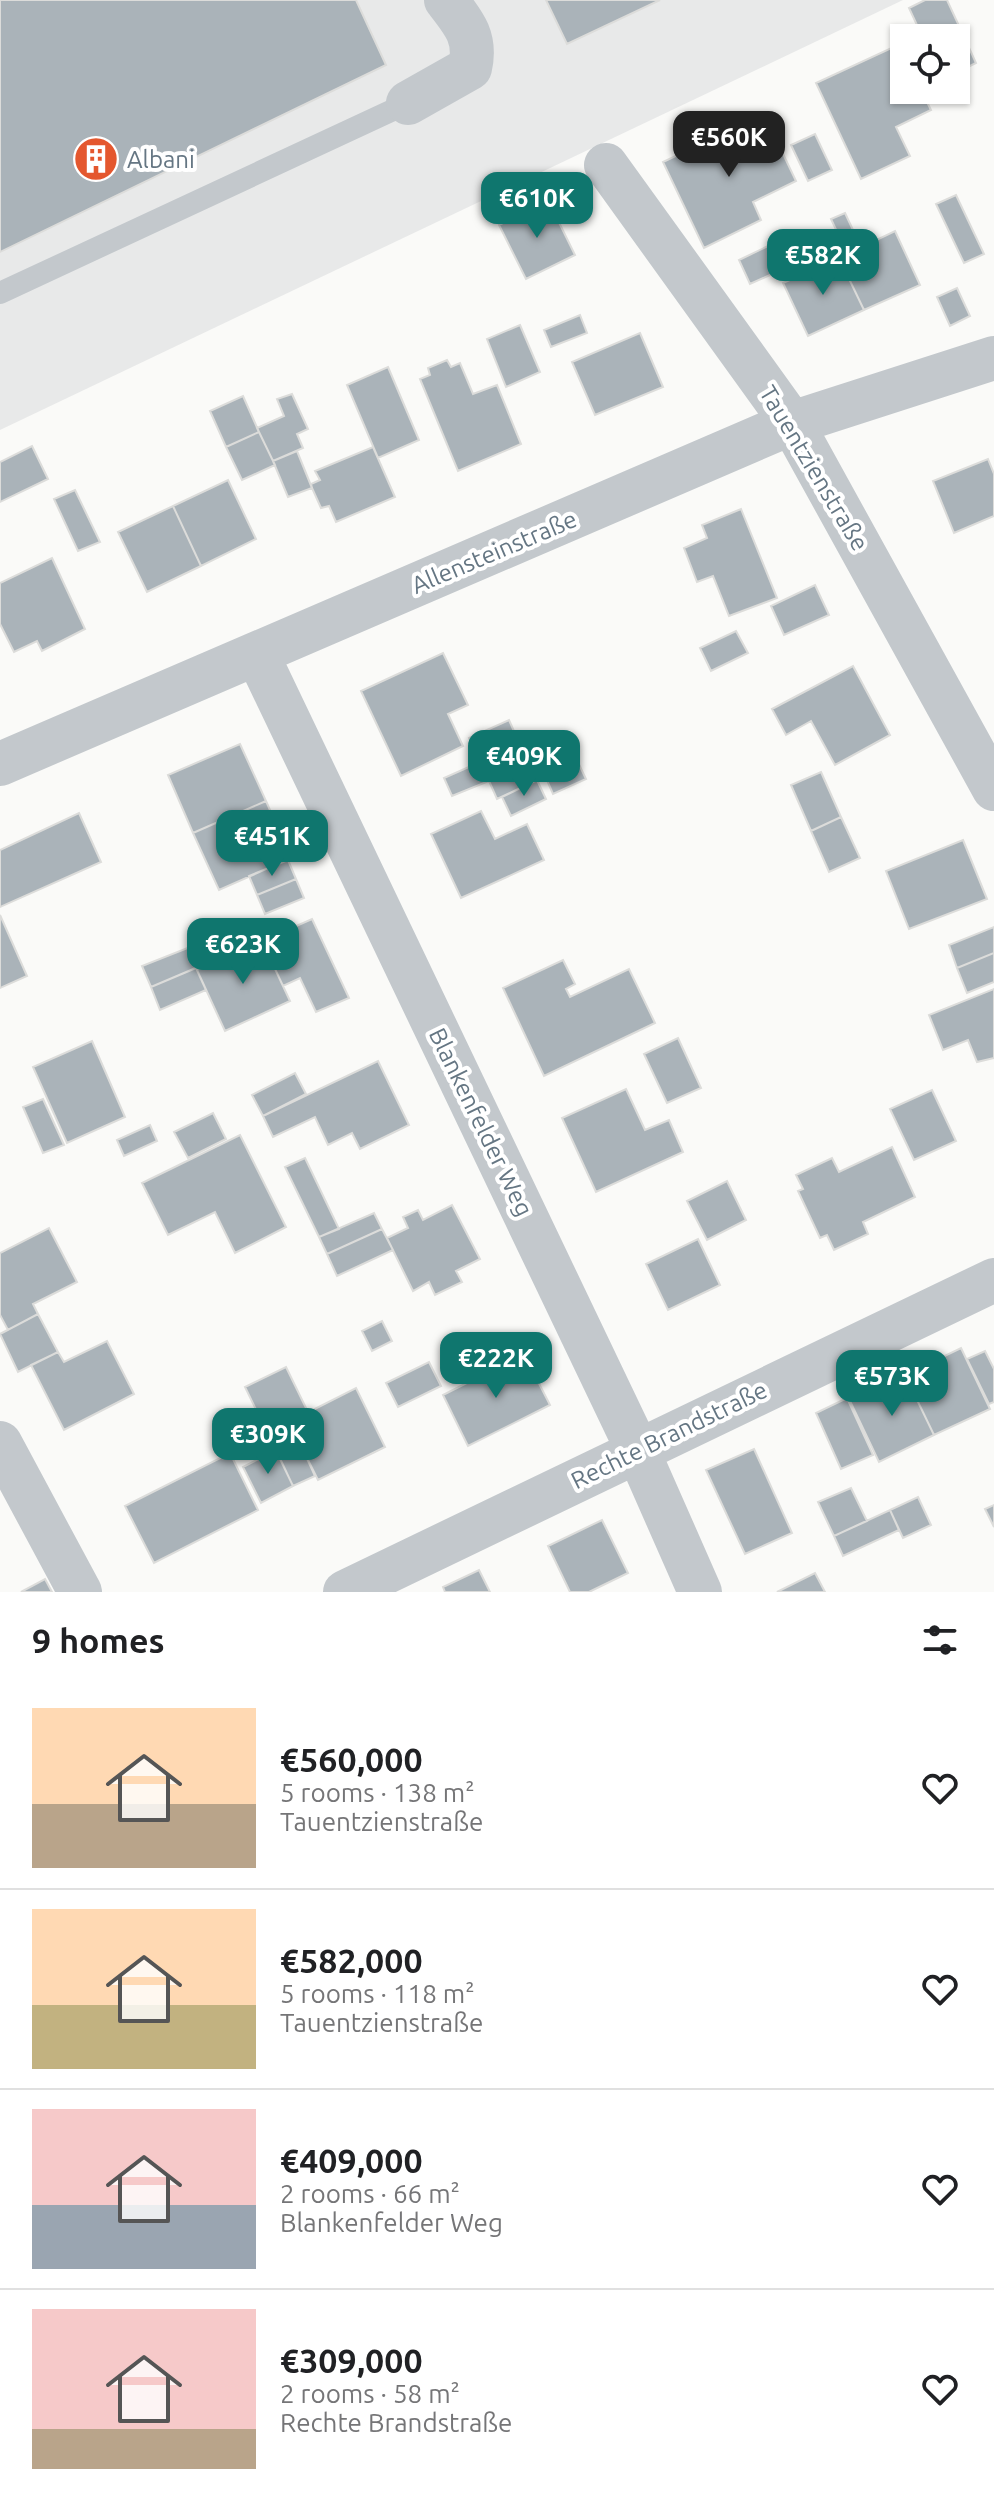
<!DOCTYPE html>
<meta charset="utf-8">
<style>
:root{--surface:#fff;--page:#f6f6f6;--text:#202124;--muted:#757577;--line:#e0e0e0;--accent:#0f766e}
body{margin:0;font-family:Ubuntu,sans-serif;background:var(--page);color:var(--text);height:100vh;display:flex;flex-direction:column;font-size:30px;white-space:nowrap}
*{box-sizing:border-box;margin:0}
p{font-size:26px;color:var(--muted)}
.icon{flex:none;width:44px;height:44px;fill:none;stroke:currentColor;stroke-width:2;stroke-linecap:round;stroke-linejoin:round}
.map{position:relative;height:1592px;overflow:hidden}
.details{display:flex;flex-direction:column;background:var(--surface);flex:1}
.details>*{flex:none}
.controls{position:absolute;left:890px;top:24px;display:grid;gap:16px}
.controls a{display:grid;place-items:center;width:80px;height:80px;border-radius:0px;background:var(--surface);box-shadow:0 2px 6px #0004;font-size:40px}
.price{position:absolute;translate:-50% -68px;padding:0 18px;border-radius:16px;background:var(--accent);color:#fff;font-size:26px;line-height:52px;filter:drop-shadow(0 2px 4px #0008)}
.price::after{content:'';position:absolute;left:50%;top:48px;width:24px;height:18px;margin-left:-12px;background:inherit;clip-path:polygon(0 0,100% 0,50% 100%)}
.price.current{background:#222;color:#fff}
ul{padding:0;list-style:none}
li{display:flex;align-items:center;gap:24px;height:200px;padding:0 32px}
li+li{border-top:2px solid var(--line)}
li span{display:grid;place-items:center;flex:none;width:224px;height:160px;border-radius:0px;color:#555}
li>.icon{margin-inline-start:auto}
span .icon{width:96px;height:96px;fill:#fffc;stroke-width:1}
li b{font-size:34px}
h2{display:flex;justify-content:space-between;align-items:center;height:96px;padding:0 32px;font-size:34px}
.map>svg:first-child{display:block}
</style>
<div class="map">
<svg width="994" height="1592" viewBox="0 0 994 1592">
<rect width="100%" height="100%" fill="#fafaf8"/>
<path fill="#e8e9e9" d="M 0,0 L 903,0 L 0,430 Z"/>
<path fill="#aab3b9" stroke="#dcdcda" stroke-width="2" d="M 0,0 L 356,0 L 386,65 L 0,252 Z
M 546,0 L 660,0 L 567,44 Z
M 925,0 L 947,0 L 960,28 L 938,38 L 923,38 L 909,8 Z
M 960,28 L 976,63 L 956,73 L 956,38 L 938,38 Z
M 900,44 L 904,53 L 904,90 L 921,90 L 931,110 L 896,127 L 910,156 L 861,179 L 816,83 Z
M 764,114 L 796,181 L 753,202 L 761,220 L 704,248 L 663,162 Z
M 815,134 L 832,170 L 808,181 L 791,145 Z
M 956,195 L 984,254 L 964,263 L 936,204 Z
M 548,200 L 575,255 L 526,279 L 499,225 Z
M 845,213 L 853,230 L 839,236 L 831,219 Z
M 895,231 L 920,285 L 864,310 L 839,258 Z
M 789,236 L 801,261 L 750,284 L 739,260 Z
M 839,258 L 864,310 L 808,336 L 783,283 Z
M 957,288 L 970,316 L 950,326 L 937,297 Z
M 580,315 L 587,333 L 551,347 L 544,330 Z
M 520,325 L 540,372 L 506,387 L 487,339 Z
M 640,333 L 663,387 L 595,415 L 572,362 Z
M 447,360 L 451,367 L 460,363 L 473,394 L 497,385 L 521,444 L 458,471 L 420,379 L 430,375 L 428,368 Z
M 388,367 L 419,440 L 378,458 L 347,385 Z
M 292,394 L 308,429 L 297,434 L 303,448 L 273,461 L 257,428 L 284,416 L 277,399 Z
M 243,396 L 259,432 L 226,447 L 210,411 Z
M 259,432 L 275,465 L 242,480 L 226,447 Z
M 32,446 L 48,479 L 0,502 L 0,462 Z
M 373,447 L 395,497 L 336,522 L 329,506 L 321,508 L 312,488 L 311,484 L 320,480 L 315,471 Z
M 297,451 L 312,488 L 288,497 L 273,461 Z
M 988,459 L 994,474 L 994,516 L 954,533 L 933,481 Z
M 228,480 L 256,539 L 201,566 L 173,506 Z
M 75,490 L 100,542 L 78,551 L 54,499 Z
M 173,506 L 201,566 L 147,592 L 118,532 Z
M 741,509 L 777,598 L 729,616 L 713,576 L 697,582 L 684,548 L 707,538 L 702,525 Z
M 52,558 L 85,629 L 42,651 L 37,641 L 14,652 L 0,624 L 0,583 Z
M 815,585 L 829,615 L 784,635 L 771,606 Z
M 736,631 L 748,653 L 711,671 L 700,648 Z
M 443,653 L 468,705 L 448,714 L 463,746 L 401,776 L 361,691 Z
M 853,666 L 890,735 L 835,765 L 811,721 L 786,735 L 772,709 Z
M 509,720 L 528,763 L 489,781 L 469,738 Z
M 240,744 L 266,801 L 193,833 L 168,775 Z
M 575,756 L 586,779 L 553,794 L 543,771 Z
M 480,762 L 489,781 L 452,796 L 444,778 Z
M 528,763 L 537,780 L 497,799 L 489,781 Z
M 821,772 L 841,817 L 811,831 L 791,785 Z
M 537,780 L 546,799 L 511,816 L 502,797 Z
M 266,801 L 291,858 L 219,890 L 193,833 Z
M 481,811 L 495,839 L 527,824 L 544,860 L 461,898 L 431,834 Z
M 79,813 L 101,862 L 0,907 L 0,850 Z
M 841,817 L 860,858 L 829,872 L 811,831 Z
M 963,840 L 987,899 L 909,929 L 886,871 Z
M 288,860 L 296,879 L 257,895 L 249,876 Z
M 296,879 L 304,898 L 265,914 L 257,895 Z
M 0,915 L 27,976 L 0,988 Z
M 312,919 L 349,998 L 316,1012 L 300,978 L 283,986 L 262,941 Z
M 994,927 L 994,953 L 957,968 L 949,945 Z
M 262,941 L 290,1001 L 225,1031 L 197,970 Z
M 190,947 L 198,967 L 151,987 L 142,966 Z
M 994,953 L 994,982 L 967,993 L 957,968 Z
M 563,960 L 575,984 L 566,989 L 570,997 L 629,969 L 655,1023 L 544,1076 L 503,988 Z
M 196,968 L 206,990 L 160,1010 L 151,987 Z
M 994,989 L 994,1058 L 977,1062 L 968,1040 L 943,1050 L 929,1015 Z
M 678,1038 L 701,1088 L 667,1103 L 644,1054 Z
M 92,1041 L 125,1117 L 67,1143 L 33,1067 Z
M 378,1061 L 409,1125 L 360,1149 L 352,1133 L 328,1145 L 315,1117 L 273,1137 L 263,1116 Z
M 295,1073 L 306,1094 L 263,1116 L 252,1095 Z
M 626,1089 L 645,1130 L 669,1120 L 683,1152 L 596,1192 L 562,1118 Z
M 932,1090 L 956,1141 L 914,1160 L 890,1109 Z
M 43,1099 L 64,1145 L 43,1153 L 23,1107 Z
M 213,1113 L 226,1139 L 188,1158 L 174,1132 Z
M 150,1125 L 157,1141 L 124,1156 L 117,1140 Z
M 240,1135 L 286,1227 L 235,1253 L 215,1212 L 168,1235 L 142,1183 Z
M 892,1147 L 915,1197 L 863,1222 L 868,1234 L 834,1250 L 827,1235 L 820,1238 L 798,1191 L 803,1189 L 796,1175 L 832,1158 L 839,1172 Z
M 305,1158 L 339,1229 L 319,1237 L 285,1167 Z
M 727,1181 L 746,1220 L 707,1240 L 687,1201 Z
M 452,1205 L 480,1259 L 456,1271 L 462,1282 L 435,1295 L 429,1282 L 413,1291 L 387,1238 L 408,1228 L 403,1217 L 418,1210 L 423,1220 Z
M 374,1213 L 382,1229 L 327,1254 L 319,1237 Z
M 49,1228 L 77,1282 L 33,1304 L 38,1314 L 8,1330 L 0,1315 L 0,1253 Z
M 382,1229 L 393,1250 L 337,1276 L 327,1254 Z
M 698,1239 L 720,1285 L 668,1310 L 646,1264 Z
M 38,1314 L 58,1352 L 18,1372 L 0,1334 Z
M 382,1321 L 392,1341 L 372,1351 L 362,1331 Z
M 107,1341 L 134,1394 L 64,1430 L 31,1365 L 58,1352 L 64,1362 Z
M 961,1348 L 990,1409 L 934,1435 L 905,1375 Z
M 985,1351 L 994,1369 L 994,1402 L 989,1404 L 967,1359 Z
M 524,1354 L 550,1405 L 468,1446 L 443,1395 Z
M 429,1362 L 441,1386 L 398,1407 L 386,1383 Z
M 286,1367 L 307,1410 L 266,1430 L 245,1387 Z
M 905,1375 L 934,1435 L 879,1462 L 850,1401 Z
M 356,1388 L 385,1447 L 318,1480 L 289,1422 Z
M 847,1398 L 873,1455 L 841,1469 L 816,1413 Z
M 289,1419 L 315,1476 L 293,1486 L 266,1430 Z
M 754,1449 L 792,1533 L 745,1554 L 706,1470 Z
M 276,1450 L 293,1486 L 261,1503 L 243,1467 Z
M 230,1453 L 258,1510 L 154,1563 L 125,1506 Z
M 851,1488 L 867,1521 L 834,1536 L 818,1502 Z
M 918,1497 L 931,1525 L 903,1538 L 890,1510 Z
M 994,1505 L 994,1527 L 985,1509 Z
M 890,1510 L 899,1530 L 843,1556 L 834,1536 Z
M 602,1520 L 628,1573 L 589,1592 L 570,1592 L 548,1546 Z
M 479,1570 L 490,1592 L 445,1592 L 443,1587 Z
M 815,1573 L 825,1592 L 777,1592 Z
M 45,1579 L 52,1592 L 21,1592 Z"/>
<g fill="none" stroke-linecap="round" stroke-linejoin="round">
<path stroke="#c3c8cc" stroke-width="22" d="M 0,293 L 408,103"/>
<path stroke="#c3c8cc" stroke-width="44" d="M 408,103 L 470,68 C 477,38 464,23 446,0
M 606,165 L 792,423 L 994,789
M 257,654 L 637,1449 L 700,1592
M 0,764 L 792,423 L 994,358
M 0,1443 L 80,1592
M 345,1592 L 994,1280"/>
</g>
<defs>
<g id="building-disc" transform="scale(2.3)"><circle r="9.5" fill="#e4572e" stroke="#fff"/><path d="M-4-6H4V6H1V3H-1V6H-4ZM-2.5-4.3h1.7v1.8h-1.7ZM.8-4.3h1.7v1.8H.8ZM-2.5-1h1.7V.8h-1.7ZM.8-1h1.7V.8H.8Z" fill="#fff"/></g>
</defs>
<g fill-rule="evenodd">
<use href="#building-disc" x="96" y="159"/>
</g>
<g text-anchor="middle" dominant-baseline="central" stroke-width="8" stroke-linejoin="round" paint-order="stroke">
<g font-size="24" fill="#657683" stroke="#fff" text-anchor="start">
<text x="127" y="159">Albani</text>
</g>
<g font-size="24" fill="#657683" stroke="#fff">
<text transform="translate(814 468) rotate(59)">Tauentzienstraße</text>
<text transform="translate(494 552) rotate(-23)">Allensteinstraße</text>
<text transform="translate(481 1122) rotate(64)">Blankenfelder Weg</text>
<text transform="translate(669 1435) rotate(-26)">Rechte Brandstraße</text>
</g>
</g>
</svg>
<div class="controls">
<a><svg class="icon" aria-label="locate" viewBox="0 0 24 24"><circle cx="12" cy="12" r="6"/><path d="M12 2v4M12 18v4M2 12h4M18 12h4"/></svg></a>
</div>
<b class="price current" style="left:729px;top:179px">€560K</b>
<b class="price" style="left:537px;top:240px">€610K</b>
<b class="price" style="left:823px;top:297px">€582K</b>
<b class="price" style="left:524px;top:798px">€409K</b>
<b class="price" style="left:272px;top:878px">€451K</b>
<b class="price" style="left:243px;top:986px">€623K</b>
<b class="price" style="left:496px;top:1400px">€222K</b>
<b class="price" style="left:892px;top:1418px">€573K</b>
<b class="price" style="left:268px;top:1476px">€309K</b>
</div>
<section class="details">
<h2>9 homes<svg class="icon" aria-label="filters" viewBox="0 0 24 24"><path d="M4 7h16M4 17h16"/><circle cx="9" cy="7" r="2"/><circle cx="15" cy="17" r="2"/></svg></h2>
<ul>
<li><span style="background:linear-gradient(#ffd9b3 60%,#b9a48a 0)"><svg class="icon" aria-label="home" viewBox="0 0 24 24"><path d="M3 11l9-7 9 7M6 9v11h12V9"/></svg></span><div><b>€560,000</b><p>5 rooms · 138 m²</p><p>Tauentzienstraße</p></div><svg class="icon" aria-label="heart" viewBox="0 0 24 24"><path d="M12 20l-8-8c-3-5 5-10 8-4 3-6 11-1 8 4z"/></svg></li>
<li><span style="background:linear-gradient(#ffd9b3 60%,#c2b280 0)"><svg class="icon" aria-label="home" viewBox="0 0 24 24"><path d="M3 11l9-7 9 7M6 9v11h12V9"/></svg></span><div><b>€582,000</b><p>5 rooms · 118 m²</p><p>Tauentzienstraße</p></div><svg class="icon" aria-label="heart" viewBox="0 0 24 24"><path d="M12 20l-8-8c-3-5 5-10 8-4 3-6 11-1 8 4z"/></svg></li>
<li><span style="background:linear-gradient(#f6c9c9 60%,#9aa5b1 0)"><svg class="icon" aria-label="home" viewBox="0 0 24 24"><path d="M3 11l9-7 9 7M6 9v11h12V9"/></svg></span><div><b>€409,000</b><p>2 rooms · 66 m²</p><p>Blankenfelder Weg</p></div><svg class="icon" aria-label="heart" viewBox="0 0 24 24"><path d="M12 20l-8-8c-3-5 5-10 8-4 3-6 11-1 8 4z"/></svg></li>
<li><span style="background:linear-gradient(#f6c9c9 75%,#b9a48a 0)"><svg class="icon" aria-label="home" viewBox="0 0 24 24"><path d="M3 11l9-7 9 7M6 9v11h12V9"/></svg></span><div><b>€309,000</b><p>2 rooms · 58 m²</p><p>Rechte Brandstraße</p></div><svg class="icon" aria-label="heart" viewBox="0 0 24 24"><path d="M12 20l-8-8c-3-5 5-10 8-4 3-6 11-1 8 4z"/></svg></li>
</ul>
</section>
